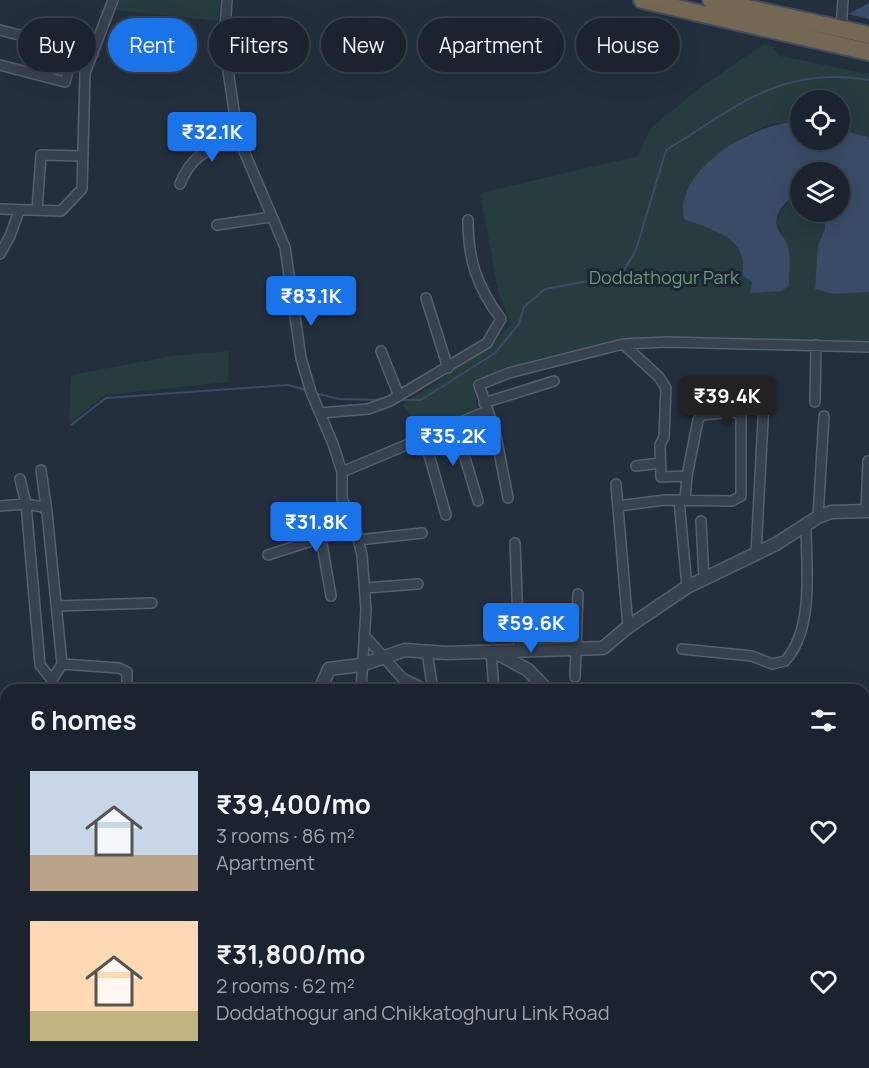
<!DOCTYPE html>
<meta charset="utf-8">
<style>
:root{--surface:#1b232e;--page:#282f3a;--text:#f1f3f6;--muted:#a0a4aa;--line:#39404a;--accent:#1a73e8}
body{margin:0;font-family:Manrope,sans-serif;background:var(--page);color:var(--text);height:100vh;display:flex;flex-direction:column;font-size:22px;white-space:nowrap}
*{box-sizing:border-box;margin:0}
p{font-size:20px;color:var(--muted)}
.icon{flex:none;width:33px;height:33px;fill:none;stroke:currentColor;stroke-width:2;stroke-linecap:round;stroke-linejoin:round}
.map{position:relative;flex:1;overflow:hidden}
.panel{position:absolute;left:0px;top:684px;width:870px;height:384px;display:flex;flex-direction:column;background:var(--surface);border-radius:18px 18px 0 0;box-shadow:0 6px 24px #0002,0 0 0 2px var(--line)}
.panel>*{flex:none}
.guide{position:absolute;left:18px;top:18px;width:834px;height:54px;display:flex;gap:12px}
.controls{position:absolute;left:790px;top:90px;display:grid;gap:12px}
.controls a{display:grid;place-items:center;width:60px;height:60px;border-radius:50%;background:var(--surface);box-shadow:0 6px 24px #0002,0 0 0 2px var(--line);font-size:30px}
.price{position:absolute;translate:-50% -51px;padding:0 14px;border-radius:6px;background:var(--accent);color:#fff;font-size:20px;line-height:39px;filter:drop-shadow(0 2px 3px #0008)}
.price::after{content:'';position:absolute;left:50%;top:36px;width:18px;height:14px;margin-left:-9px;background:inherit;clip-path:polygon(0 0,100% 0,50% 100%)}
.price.active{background:#222;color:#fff}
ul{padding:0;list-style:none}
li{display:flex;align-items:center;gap:18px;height:150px;padding:0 30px}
li span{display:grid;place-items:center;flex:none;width:168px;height:120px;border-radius:0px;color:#555}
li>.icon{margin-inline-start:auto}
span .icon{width:72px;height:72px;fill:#fffc;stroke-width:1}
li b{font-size:26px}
h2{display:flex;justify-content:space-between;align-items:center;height:72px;padding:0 30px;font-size:26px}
.pill{padding:0 21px;border-radius:27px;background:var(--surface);box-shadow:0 6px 24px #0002,0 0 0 2px var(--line);font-size:21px;line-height:54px}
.pill.active{background:var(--accent);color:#fff}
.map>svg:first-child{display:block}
</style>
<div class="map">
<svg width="869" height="1068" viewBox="0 0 869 1068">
<rect width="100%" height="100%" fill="#242f3e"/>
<path fill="#263c3f" d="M 120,0 L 220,0 L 218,21 L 116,10 Z
M 764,44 L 773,47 L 780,56 L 869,74 L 869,137 L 840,130 L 840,100 L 801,100 L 801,122 C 790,122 779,122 769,125 C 744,133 691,169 685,196 C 683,203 684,212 684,219 C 711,230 750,237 742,274 L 752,282 L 751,293 L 789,285 L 788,247 L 776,221 L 787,202 L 801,194 L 801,212 L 825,212 L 825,229 L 818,245 L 834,294 L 869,292 L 869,343 L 631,341 C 576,347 524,361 473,380 L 478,410 L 422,429 L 402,405 L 491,346 L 511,324 L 499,295 L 480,193 L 638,156 L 650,129 L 698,89 Z
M 229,351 L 228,382 L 106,395 L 69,423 L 71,375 L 172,356 Z"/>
<path fill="#394c67" d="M 869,3 L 869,19 L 848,14 Z
M 797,122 L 801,122 L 801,140 L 840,140 L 840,130 L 869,137 L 869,292 L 834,294 L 815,289 L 818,245 L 825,229 L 825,212 L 840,212 L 840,172 L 801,172 L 801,194 C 789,197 773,212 777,226 C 779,234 786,238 788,247 C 791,258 789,273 789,285 L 782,291 L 750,293 L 752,282 L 742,275 C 750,237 711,230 684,219 C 673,169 756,122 797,122 Z"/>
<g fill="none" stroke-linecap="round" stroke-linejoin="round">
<path stroke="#394c67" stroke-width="2" d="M 315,393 L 339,399 L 383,400
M 401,400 L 421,400 L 495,353 L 519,324 L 524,307 L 545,289 L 621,275 L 636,250 L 666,150 C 737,107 780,65 869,80
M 71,425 L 106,398 L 288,385 L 307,390"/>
<g stroke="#565f6c" stroke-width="12">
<path id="minor" d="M 227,0 L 224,44 L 238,137 L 285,247 L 301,358 L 311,392 L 333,444 L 342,472 L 342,499 L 355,527 L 362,555 L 366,610 L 361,690
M 841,29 L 843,0
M 0,30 L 93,54
M 0,65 L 65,82 L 74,49
M 180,184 C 193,152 209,151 238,137
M 0,209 L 61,211 L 82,189 L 85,73 L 113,0
M 37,210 L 41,155 L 83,156
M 217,225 L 271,217
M 0,254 L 10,236 L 19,211
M 426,298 L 448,368
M 623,344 L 659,377 L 666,388 L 664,437 L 660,445 L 661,477 L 687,476
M 381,351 L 399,396
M 815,402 L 816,345
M 484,403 L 554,381
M 320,413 L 368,409 L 390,401 L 487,343 L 501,319 C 477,287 468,260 468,220
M 455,425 L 478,501
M 424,437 L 446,515
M 636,466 L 660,463
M 41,470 L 47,512
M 342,472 L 487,411
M 20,479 L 26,504 L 43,507 L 47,512 L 62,664 L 52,680
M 616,484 L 628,627
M 508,498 L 495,431 L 479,385 L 509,373 L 623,344 L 667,342 L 869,347
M 679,500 L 687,587
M 0,506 L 26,504 L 40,665 L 52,680 L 52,690
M 618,506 L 665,500 L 732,501 L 741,496 L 741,416 L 735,412 L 702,415 L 698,420 L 687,476 L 685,500
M 866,511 L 868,461
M 818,517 L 824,416
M 701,521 L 704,578
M 321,538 L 331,596
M 358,540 L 422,533
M 515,543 L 519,649
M 756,553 L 764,401
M 268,555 L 355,527
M 365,588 L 418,584
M 57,606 L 152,603
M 364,635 L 402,678 L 427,690
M 682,649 L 752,656 L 772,664 L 785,661 C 815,628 806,565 806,524
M 491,651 L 494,690
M 427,652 L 433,690
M 62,664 L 119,668 L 127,672 L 127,690
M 575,677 L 578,594
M 0,715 L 6,715
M 157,1062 L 157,1068
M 192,1062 L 193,1068
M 230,1062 L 230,1068
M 332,1062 L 332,1068
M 562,1062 L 562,1068
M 60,1068 L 60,1062
M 490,1068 L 490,1062"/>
</g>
<g stroke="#565f6c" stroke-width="15">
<path id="tertiary" d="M 493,651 L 528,670 L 547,690
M 320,690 L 329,669 L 361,665 L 405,650 L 446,653 L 603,648 L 628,627 L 687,587 L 776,544 L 818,517 L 831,512 L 869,511
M 0,981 L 6,982
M 864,999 L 869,1000
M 864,1010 L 869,1011
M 657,1062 L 658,1068"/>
</g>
<g stroke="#434c59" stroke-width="20">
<path id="motorway" d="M 642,0 L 869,52
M 711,0 L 869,35"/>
</g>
<use href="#minor" stroke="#38414e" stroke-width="9"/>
<use href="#tertiary" stroke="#38414e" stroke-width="12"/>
<use href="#motorway" stroke="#746855" stroke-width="16"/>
</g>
<g text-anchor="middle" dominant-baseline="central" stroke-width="6" stroke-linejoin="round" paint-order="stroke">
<g font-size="18" fill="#6b9a76" stroke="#1d2633">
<text x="664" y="277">Doddathogur Park</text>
</g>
</g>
</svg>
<div class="controls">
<a><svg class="icon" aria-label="locate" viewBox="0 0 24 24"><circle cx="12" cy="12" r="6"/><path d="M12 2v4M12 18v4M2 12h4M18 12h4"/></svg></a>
<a><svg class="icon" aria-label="layers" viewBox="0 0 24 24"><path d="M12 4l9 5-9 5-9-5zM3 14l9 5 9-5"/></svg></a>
</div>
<b class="price" style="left:212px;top:163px">₹32.1K</b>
<b class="price" style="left:311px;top:327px">₹83.1K</b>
<b class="price active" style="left:727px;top:427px">₹39.4K</b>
<b class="price" style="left:453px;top:467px">₹35.2K</b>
<b class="price" style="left:316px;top:553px">₹31.8K</b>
<b class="price" style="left:531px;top:654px">₹59.6K</b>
<div class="guide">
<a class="pill">Buy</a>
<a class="pill active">Rent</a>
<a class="pill">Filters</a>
<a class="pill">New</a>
<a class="pill">Apartment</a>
<a class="pill">House</a>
</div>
<section class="panel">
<h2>6 homes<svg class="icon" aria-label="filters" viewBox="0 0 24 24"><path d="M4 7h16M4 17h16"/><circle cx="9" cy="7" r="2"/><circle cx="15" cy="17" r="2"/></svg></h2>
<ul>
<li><span style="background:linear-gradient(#c9d6e8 70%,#b9a48a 0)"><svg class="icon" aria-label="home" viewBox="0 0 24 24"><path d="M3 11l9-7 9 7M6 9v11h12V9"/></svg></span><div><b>₹39,400/mo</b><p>3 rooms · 86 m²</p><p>Apartment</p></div><svg class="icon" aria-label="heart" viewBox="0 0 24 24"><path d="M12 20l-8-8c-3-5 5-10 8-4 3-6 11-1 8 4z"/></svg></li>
<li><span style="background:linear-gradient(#ffd9b3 75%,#c2b280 0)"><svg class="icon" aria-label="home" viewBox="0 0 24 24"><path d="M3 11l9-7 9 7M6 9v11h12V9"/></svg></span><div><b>₹31,800/mo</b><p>2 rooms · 62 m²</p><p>Doddathogur and Chikkatoghuru Link Road</p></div><svg class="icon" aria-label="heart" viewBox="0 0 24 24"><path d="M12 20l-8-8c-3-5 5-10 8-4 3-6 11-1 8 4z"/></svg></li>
</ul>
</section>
</div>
